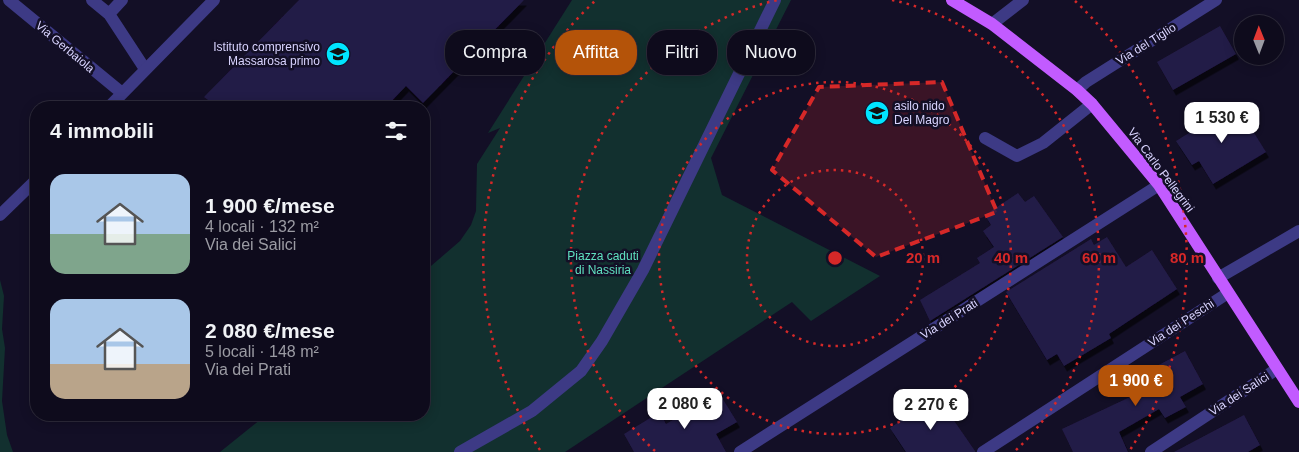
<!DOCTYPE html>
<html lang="it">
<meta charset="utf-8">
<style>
:root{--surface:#0e0b1c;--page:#1c1929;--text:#f1f3f6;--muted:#9b9ba3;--line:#2e2b3b;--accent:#b45309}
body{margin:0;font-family:Helvetica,sans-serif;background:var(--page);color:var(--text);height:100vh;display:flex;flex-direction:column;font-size:19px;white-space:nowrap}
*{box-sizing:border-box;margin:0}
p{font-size:16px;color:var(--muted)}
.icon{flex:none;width:28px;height:28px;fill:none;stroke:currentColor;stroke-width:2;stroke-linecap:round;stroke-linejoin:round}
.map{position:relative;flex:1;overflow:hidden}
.sheet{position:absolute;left:30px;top:101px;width:400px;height:320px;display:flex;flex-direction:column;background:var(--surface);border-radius:20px;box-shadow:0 2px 12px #0003,0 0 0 1px var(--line)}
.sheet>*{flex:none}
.banner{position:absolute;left:445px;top:30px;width:475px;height:45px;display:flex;gap:10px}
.needle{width:32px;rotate:359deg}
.fabs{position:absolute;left:1234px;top:15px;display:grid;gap:10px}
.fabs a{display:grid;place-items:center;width:50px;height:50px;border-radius:50%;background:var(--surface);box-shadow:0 2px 12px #0003,0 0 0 1px var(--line);font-size:25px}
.price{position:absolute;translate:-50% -42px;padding:0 11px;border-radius:10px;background:#fff;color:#222;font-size:16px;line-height:32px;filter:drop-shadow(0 1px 2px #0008)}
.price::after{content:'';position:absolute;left:50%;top:30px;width:15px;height:11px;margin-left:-8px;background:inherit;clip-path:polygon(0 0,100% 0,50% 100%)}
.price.selected{background:var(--accent);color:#fff}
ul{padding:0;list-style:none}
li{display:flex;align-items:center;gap:15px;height:125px;padding:0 20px}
li span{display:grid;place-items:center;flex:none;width:140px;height:100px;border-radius:15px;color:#555}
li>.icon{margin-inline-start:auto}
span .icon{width:60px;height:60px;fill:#fffc;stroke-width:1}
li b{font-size:21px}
h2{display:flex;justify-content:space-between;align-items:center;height:60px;padding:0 20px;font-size:21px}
.chip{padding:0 18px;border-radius:20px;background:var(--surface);box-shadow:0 2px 12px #0003,0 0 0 1px var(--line);font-size:18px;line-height:45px}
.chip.selected{background:var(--accent);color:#fff}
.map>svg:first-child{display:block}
</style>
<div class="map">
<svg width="1299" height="452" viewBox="0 0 1299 452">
<defs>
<filter id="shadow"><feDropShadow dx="3" dy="5.5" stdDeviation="0" flood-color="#0009"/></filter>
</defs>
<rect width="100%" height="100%" fill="#130f26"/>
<path fill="#12302f" d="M 572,0 L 791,0 L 711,158 L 722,195 L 880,276 L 811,321 L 792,302 L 565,452 L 220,452 L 266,415 L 424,415 L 424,272 L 460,241 L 471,225 L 476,211 L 477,164 L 500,128 L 488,133 Z
M 0,280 L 4,296 L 2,329 L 5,348 L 2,401 L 7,435 L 13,452 L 0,452 Z"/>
<path fill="#241b47" filter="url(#shadow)" d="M 299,0 L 524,0 L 423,103 L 406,86 L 385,108 L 219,108 L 204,97 Z
M 1220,26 L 1236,54 L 1173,90 L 1157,62 Z
M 1236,104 L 1266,152 L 1213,184 L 1199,161 L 1192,165 L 1176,141 Z
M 1018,193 L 1025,202 L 1034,196 L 1063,237 L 930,321 L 920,300 L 980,263 L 977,258 L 994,247 L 983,231 L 991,225 L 985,215 Z
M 1107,237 L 1126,267 L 1152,250 L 1177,289 L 1109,334 L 1111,338 L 1064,366 L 1057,354 L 1047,360 L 1006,292 L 1091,239 L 1094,245 Z
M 1185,351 L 1203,384 L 1180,397 L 1186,407 L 1165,418 L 1159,409 L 1119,432 L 1128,452 L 1073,452 L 1062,429 L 1130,397 L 1128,393 L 1143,384 L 1138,376 Z
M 719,393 L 737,422 L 716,434 L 726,452 L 634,452 L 624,434 L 660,412 L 666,424 Z
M 937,396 L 975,451 L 975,452 L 906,452 L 890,428 Z
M 1244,415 L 1260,445 L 1248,452 L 1174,452 Z"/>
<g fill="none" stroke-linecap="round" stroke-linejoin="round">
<path stroke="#3d3a85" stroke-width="12" d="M 92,0 L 109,14 L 145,69
M 109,14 L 122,0
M 985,138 L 1017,156 L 1043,143 L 1092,104
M 1218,278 L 1299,231"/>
<path stroke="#3d3a85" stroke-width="12" d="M 9,0 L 122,93
M 992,24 L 1023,0
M 1077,90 L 1086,82 L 1216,0
M 108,108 L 214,0
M 0,215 L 36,180
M 460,452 L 532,411 L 581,371 L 602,341 L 643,270 L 775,0
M 740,452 L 1159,185
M 983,452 L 1228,293
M 1151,452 L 1277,369"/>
<path stroke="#c25bff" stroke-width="12" d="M 952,0 L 992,24 L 1077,90 L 1092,104 L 1159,185 L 1299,402"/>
</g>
<path fill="#d62828" fill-opacity="0.2" stroke="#d62828" stroke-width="4" stroke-dasharray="10 6" stroke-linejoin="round" d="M 942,82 L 997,212 L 876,257 L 772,170 L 819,87 Z"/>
<g fill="none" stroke="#d62828" stroke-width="2.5" stroke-dasharray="2.5 5">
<circle cx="835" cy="258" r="88"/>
<circle cx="835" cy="258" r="176"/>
<path d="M655 451A264 264 0 0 1 778 0M892 0A264 264 0 0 1 1015 451"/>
<path d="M540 450A352 352 0 0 1 595 1M1075 1A352 352 0 0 1 1130 450"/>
</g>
<defs>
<g id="school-disc" transform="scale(1.25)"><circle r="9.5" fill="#00e5ff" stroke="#130f26"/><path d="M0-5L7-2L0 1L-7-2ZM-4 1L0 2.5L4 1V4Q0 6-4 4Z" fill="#111"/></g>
</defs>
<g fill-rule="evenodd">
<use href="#school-disc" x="338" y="54"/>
<use href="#school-disc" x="877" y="113"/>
</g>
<g text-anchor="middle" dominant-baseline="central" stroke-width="5" stroke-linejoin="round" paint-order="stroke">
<g font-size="12" fill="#d9d4ff" stroke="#130f26">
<text transform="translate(1146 44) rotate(-32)">Via del Tiglio</text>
<text transform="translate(65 47) rotate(40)">Via Gerbaiola</text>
<text transform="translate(1161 170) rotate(53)">Via Carlo Pellegrini</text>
<text transform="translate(949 319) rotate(-32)">Via dei Prati</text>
<text transform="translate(1181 323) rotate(-33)">Via dei Peschi</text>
<text transform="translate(1239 394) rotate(-33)">Via dei Salici</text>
</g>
<g font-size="12" fill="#d9d4ff" stroke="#130f26" text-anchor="end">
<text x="320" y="47">Istituto comprensivo<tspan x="320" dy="14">Massarosa primo</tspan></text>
<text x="894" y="106" text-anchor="start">asilo nido<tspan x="894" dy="14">Del Magro</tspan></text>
</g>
<g font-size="12" fill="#5fe0c0" stroke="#130f26">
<text x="603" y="256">Piazza caduti<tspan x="603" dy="14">di Nassiria</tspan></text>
</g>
</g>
<circle cx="835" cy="258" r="8" fill="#d62828" stroke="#130f26" stroke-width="2.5"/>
<g font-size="15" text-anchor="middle" font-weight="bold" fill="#d62828" stroke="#130f26" stroke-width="5" stroke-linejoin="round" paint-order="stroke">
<text x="923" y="263">20 m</text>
<text x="1011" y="263">40 m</text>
<text x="1099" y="263">60 m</text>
<text x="1187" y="263">80 m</text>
</g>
</svg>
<div class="fabs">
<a><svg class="needle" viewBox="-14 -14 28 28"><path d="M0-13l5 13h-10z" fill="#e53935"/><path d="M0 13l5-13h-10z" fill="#9b9ba3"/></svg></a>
</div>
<b class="price" style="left:1222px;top:144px">1 530 €</b>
<b class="price selected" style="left:1136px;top:407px">1 900 €</b>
<b class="price" style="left:685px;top:430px">2 080 €</b>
<b class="price" style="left:931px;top:431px">2 270 €</b>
<div class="banner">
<a class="chip">Compra</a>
<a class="chip selected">Affitta</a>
<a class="chip">Filtri</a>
<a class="chip">Nuovo</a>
</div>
<section class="sheet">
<h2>4 immobili<svg class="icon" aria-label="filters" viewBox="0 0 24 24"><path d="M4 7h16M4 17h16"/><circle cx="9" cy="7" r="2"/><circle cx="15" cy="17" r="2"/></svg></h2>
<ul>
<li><span style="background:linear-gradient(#a9c7e8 60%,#7fa58c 0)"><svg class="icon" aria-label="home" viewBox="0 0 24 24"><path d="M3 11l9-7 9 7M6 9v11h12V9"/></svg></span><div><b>1 900 €/mese</b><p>4 locali · 132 m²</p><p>Via dei Salici</p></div></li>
<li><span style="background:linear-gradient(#a9c7e8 65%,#b9a48a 0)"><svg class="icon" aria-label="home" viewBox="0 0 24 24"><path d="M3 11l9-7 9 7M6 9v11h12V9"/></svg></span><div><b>2 080 €/mese</b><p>5 locali · 148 m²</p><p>Via dei Prati</p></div></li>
</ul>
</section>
</div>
